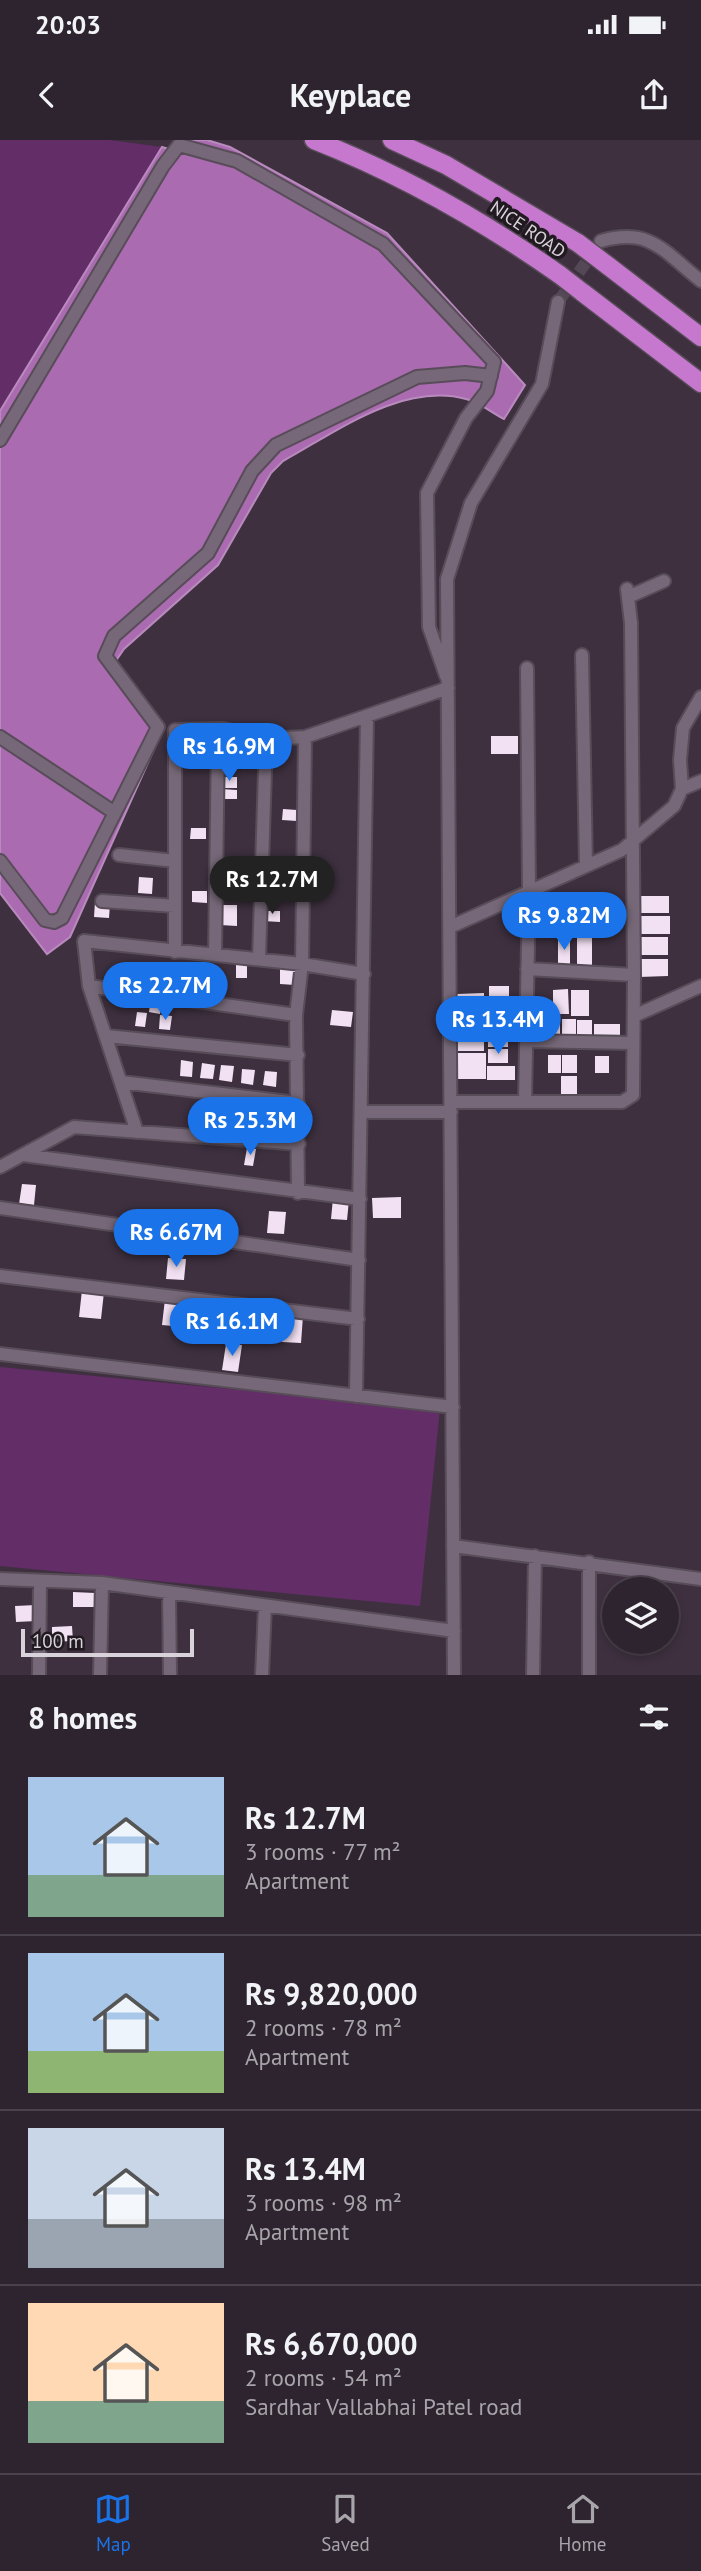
<!DOCTYPE html>
<meta charset="utf-8">
<style>
:root{--surface:#2e242f;--page:#3a303b;--text:#f1f3f6;--muted:#a7a4aa;--line:#49414b;--accent:#1a73e8}
body{margin:0;font-family:"PT Sans",sans-serif;background:var(--page);color:var(--text);height:100vh;display:flex;flex-direction:column;font-size:26px;white-space:nowrap}
*{box-sizing:border-box;margin:0}
p{font-size:23px;color:var(--muted)}
.icon{flex:none;width:38px;height:38px;fill:none;stroke:currentColor;stroke-width:2;stroke-linecap:round;stroke-linejoin:round}
.map{position:relative;height:1535px;overflow:hidden}
.sheet{display:flex;flex-direction:column;background:var(--surface);flex:1}
.sheet>*{flex:none}
.controls{position:absolute;left:602px;top:1437px;display:grid;gap:14px}
.controls a{display:grid;place-items:center;width:77px;height:77px;border-radius:50%;background:var(--surface);box-shadow:0 4px 10px #0003,0 0 0 2px var(--line);font-size:35px}
.scale{position:absolute;left:21px;bottom:18px;width:173px;box-sizing:border-box;padding-left:7px;border:4px solid #dad2db;border-top:0;font-size:19px;line-height:24px;white-space:nowrap;color:#dad2db;-webkit-text-stroke:5px #211b21;paint-order:stroke}
.price{position:absolute;translate:-50% -60px;padding:0 16px;border-radius:24px;background:var(--accent);color:#fff;font-size:23px;line-height:46px;filter:drop-shadow(0 2px 4px #0008)}
.price::after{content:'';position:absolute;left:50%;top:42px;width:21px;height:16px;margin-left:-10px;background:inherit;clip-path:polygon(0 0,100% 0,50% 100%)}
.price.on{background:#222;color:#fff}
ul{padding:0;list-style:none}
li{display:flex;align-items:center;gap:21px;height:175px;padding:0 28px}
li+li{border-top:2px solid var(--line)}
li span{display:grid;place-items:center;flex:none;width:196px;height:140px;border-radius:0px;color:#555}
li>.icon{margin-inline-start:auto}
span .icon{width:84px;height:84px;fill:#fffc;stroke-width:1}
li b{font-size:30px}
h2{display:flex;justify-content:space-between;align-items:center;height:84px;padding:0 28px;font-size:30px}
.status{display:flex;justify-content:space-between;align-items:center;height:49px;padding:0 35px;background:var(--surface);direction:ltr}
.status svg{height:19px;fill:currentColor}
header{display:flex;justify-content:space-between;align-items:center;height:91px;padding:0 28px;background:var(--surface);font-size:32px;font-weight:700}
.menu{display:flex;justify-content:space-around;align-items:center;height:98px;border-top:2px solid var(--line);background:var(--surface);font-size:19px;color:var(--muted)}
.menu a{display:grid;justify-items:center;gap:4px}
.menu .on{color:var(--accent)}
.map>svg:first-child{display:block}
</style>
<div class="status"><b>20:03</b><svg viewBox="0 0 49 12"><path d="M0 12V9h3v3zM5 12V6h3v6zM10 12V3h3v9zM15 12V0h3v12zM26 1h20v11H26zM47 4h2v5h-2z"/></svg></div>
<header><svg class="icon" aria-label="back" viewBox="0 0 24 24"><path d="M15 5l-7 7 7 7"/></svg>Keyplace<svg class="icon" aria-label="share" viewBox="0 0 24 24"><path d="M12 15V3M7 8l5-5 5 5M5 13v7h14v-7"/></svg></header>
<div class="map">
<svg width="701" height="1535" viewBox="0 0 701 1535">
<rect width="100%" height="100%" fill="#3e303f"/>
<path fill="#632d68" d="M 0,0 L 110,0 L 162,7 L 0,271 Z
M 0,1227 L 440,1269 L 420,1466 L 0,1426 Z"/>
<path fill="#ab6bb1" stroke="#b98abe" stroke-width="2" d="M 190,0 L 207,0 L 230,7 L 387,93 L 525,245 L 504,279 C 492,273 479,262 466,259 C 402,242 336,292 283,321 L 271,333 L 218,425 L 124,509 L 113,525 L 164,587 L 70,797 L 47,814 L 0,753 L 0,271 L 162,7 L 185,14 Z"/>
<path fill="#f2e1f3" d="M 491,596 L 518,596 L 518,614 L 491,614 Z
M 222,637 L 237,637 L 237,648 L 221,648 Z
M 221,649 L 237,650 L 237,659 L 221,659 Z
M 283,669 L 297,670 L 297,681 L 282,680 Z
M 191,688 L 206,688 L 206,699 L 190,699 Z
M 139,737 L 153,738 L 152,754 L 138,753 Z
M 192,751 L 207,751 L 207,763 L 192,762 Z
M 641,756 L 669,756 L 669,773 L 641,773 Z
M 95,762 L 110,764 L 109,778 L 94,777 Z
M 220,765 L 237,765 L 237,786 L 220,785 Z
M 264,771 L 280,771 L 280,782 L 263,781 Z
M 641,776 L 670,776 L 670,794 L 641,794 Z
M 577,796 L 592,796 L 592,826 L 577,826 Z
M 558,797 L 570,797 L 570,827 L 558,827 Z
M 639,797 L 668,797 L 668,815 L 639,815 Z
M 639,819 L 668,819 L 668,836 L 639,837 Z
M 236,822 L 247,822 L 247,838 L 236,838 Z
M 125,826 L 138,827 L 137,843 L 124,842 Z
M 280,828 L 296,829 L 295,845 L 280,844 Z
M 489,846 L 509,846 L 509,860 L 489,860 Z
M 568,849 L 569,874 L 553,874 L 553,850 Z
M 571,850 L 589,850 L 589,876 L 571,876 Z
M 484,853 L 484,869 L 457,869 L 457,854 Z
M 151,857 L 162,858 L 160,874 L 149,872 Z
M 488,862 L 508,862 L 508,874 L 488,874 Z
M 332,870 L 353,872 L 351,887 L 330,885 Z
M 137,872 L 147,873 L 145,887 L 135,886 Z
M 160,875 L 172,876 L 170,890 L 159,889 Z
M 459,876 L 484,876 L 484,889 L 459,889 Z
M 508,878 L 508,892 L 488,892 L 488,879 Z
M 547,879 L 560,879 L 560,894 L 547,895 Z
M 562,879 L 576,879 L 576,895 L 562,895 Z
M 577,880 L 592,880 L 592,895 L 577,895 Z
M 594,884 L 620,884 L 620,898 L 594,898 Z
M 488,894 L 508,894 L 508,907 L 488,907 Z
M 457,897 L 484,897 L 484,911 L 457,911 Z
M 488,909 L 508,909 L 508,923 L 488,923 Z
M 455,913 L 486,913 L 486,939 L 455,939 Z
M 548,915 L 561,915 L 561,933 L 548,933 Z
M 562,915 L 577,915 L 577,933 L 562,933 Z
M 595,916 L 609,916 L 609,933 L 595,933 Z
M 181,920 L 193,922 L 192,937 L 180,936 Z
M 202,923 L 215,925 L 213,939 L 200,938 Z
M 221,925 L 234,926 L 232,942 L 219,940 Z
M 487,926 L 515,926 L 515,940 L 487,940 Z
M 242,929 L 255,930 L 253,945 L 241,943 Z
M 265,931 L 277,932 L 276,947 L 263,945 Z
M 561,936 L 577,936 L 577,956 L 561,957 Z
M 247,1008 L 256,1009 L 253,1026 L 244,1025 Z
M 22,1044 L 36,1045 L 34,1065 L 19,1064 Z
M 401,1057 L 401,1078 L 373,1078 L 372,1058 Z
M 333,1058 L 349,1060 L 347,1080 L 331,1079 Z
M 269,1071 L 286,1072 L 284,1094 L 267,1093 Z
M 168,1118 L 186,1119 L 184,1140 L 166,1139 Z
M 82,1150 L 104,1152 L 101,1179 L 79,1177 Z
M 165,1159 L 186,1161 L 183,1187 L 162,1185 Z
M 284,1175 L 303,1176 L 301,1203 L 282,1202 Z
M 226,1204 L 242,1205 L 238,1232 L 222,1230 Z
M 73,1452 L 95,1453 L 95,1467 L 73,1467 Z
M 36,1465 L 37,1481 L 16,1482 L 15,1466 Z
M 72,1486 L 73,1501 L 52,1502 L 52,1487 Z"/>
<g fill="none" stroke-linecap="round" stroke-linejoin="round">
<path stroke="#554856" stroke-width="12" stroke-dasharray="12 6" stroke-linecap="butt" d="M 558,162 L 596,108"/>
<g stroke="#574c58" stroke-width="16">
<path id="minor" d="M 601,101 C 651,87 664,112 701,141
M 0,300 L 163,26 L 179,5 L 237,21 L 383,104 L 494,222 L 487,251 L 466,278 L 427,353 L 429,487 L 446,536
M 627,449 L 631,483 L 634,835
M 628,457 L 664,441
M 582,515 L 586,726
M 0,597 L 115,673
M 682,649 L 701,641
M 119,715 L 175,721
M 0,721 L 45,780 L 54,782 L 62,778 L 158,587 L 105,516 L 114,496 L 208,413 L 252,331 L 276,305 L 417,237 L 465,233 L 491,236
M 102,761 L 175,766
M 450,787 L 622,710 L 674,666 L 682,649 L 680,620 L 683,588 L 701,557
M 175,812 L 175,590 L 223,589 L 266,599 L 305,597 L 448,548
M 215,815 L 218,600 L 223,589
M 259,819 L 266,599
M 89,846 L 296,875 L 298,1053
M 296,875 L 302,824 L 305,597
M 634,876 L 701,846
M 106,896 L 298,915
M 526,901 L 633,903
M 121,942 L 298,963
M 451,962 L 622,962 L 633,955 L 634,835 L 527,829
M 525,962 L 529,750 L 527,528
M 362,972 L 451,972
M 137,992 L 89,846 L 84,801 L 302,824 L 364,834
M 23,1015 L 360,1059
M 0,1027 L 74,987 L 299,1004
M 0,1068 L 359,1120
M 0,1136 L 358,1179
M 0,1214 L 453,1267
M 356,1256 L 367,576
M 453,1406 L 701,1439
M 0,1439 L 102,1443 L 454,1491
M 169,1452 L 170,1535
M 39,1535 L 40,1443
M 100,1535 L 102,1443
M 262,1535 L 265,1466
M 454,1535 L 447,439 L 471,363 L 542,244 L 558,162
M 533,1535 L 535,1416
M 589,1535 L 589,1422"/>
</g>
<g stroke="#574c58" stroke-width="21">
<path id="highway" d="M 314,0 C 403,35 482,80 560,135
M 392,0 L 446,25 L 578,103
M 607,125 L 701,197
M 582,152 L 701,243"/>
</g>
<use href="#minor" stroke="#766878" stroke-width="12"/>
<use href="#highway" stroke="#c678ce" stroke-width="18"/>
<g stroke="#574c58" stroke-width="21" stroke-linecap="butt">
<path id="highway-bridge" d="M 578,103 L 607,125
M 560,135 L 582,152"/>
</g>
<use href="#highway-bridge" stroke="#c678ce" stroke-width="18"/>
</g>
<g text-anchor="middle" dominant-baseline="central" stroke-width="7" stroke-linejoin="round" paint-order="stroke">
<g font-size="18" fill="#dad2db" stroke="#211b21">
<text transform="translate(528 89) rotate(34)">NICE ROAD</text>
</g>
</g>
</svg>
<div class="controls">
<a><svg class="icon" aria-label="layers" viewBox="0 0 24 24"><path d="M12 4l9 5-9 5-9-5zM3 14l9 5 9-5"/></svg></a>
</div>
<div class="scale">100 m</div>
<b class="price" style="left:229px;top:643px">Rs 16.9M</b>
<b class="price on" style="left:272px;top:776px">Rs 12.7M</b>
<b class="price" style="left:564px;top:812px">Rs 9.82M</b>
<b class="price" style="left:165px;top:882px">Rs 22.7M</b>
<b class="price" style="left:498px;top:916px">Rs 13.4M</b>
<b class="price" style="left:250px;top:1017px">Rs 25.3M</b>
<b class="price" style="left:176px;top:1129px">Rs 6.67M</b>
<b class="price" style="left:232px;top:1218px">Rs 16.1M</b>
</div>
<section class="sheet">
<h2>8 homes<svg class="icon" aria-label="filters" viewBox="0 0 24 24"><path d="M4 7h16M4 17h16"/><circle cx="9" cy="7" r="2"/><circle cx="15" cy="17" r="2"/></svg></h2>
<ul>
<li><span style="background:linear-gradient(#a9c7e8 70%,#7fa58c 0)"><svg class="icon" aria-label="home" viewBox="0 0 24 24"><path d="M3 11l9-7 9 7M6 9v11h12V9"/></svg></span><div><b>Rs 12.7M</b><p>3 rooms · 77 m²</p><p>Apartment</p></div></li>
<li><span style="background:linear-gradient(#a9c7e8 70%,#8fb573 0)"><svg class="icon" aria-label="home" viewBox="0 0 24 24"><path d="M3 11l9-7 9 7M6 9v11h12V9"/></svg></span><div><b>Rs 9,820,000</b><p>2 rooms · 78 m²</p><p>Apartment</p></div></li>
<li><span style="background:linear-gradient(#c9d6e8 65%,#9aa5b1 0)"><svg class="icon" aria-label="home" viewBox="0 0 24 24"><path d="M3 11l9-7 9 7M6 9v11h12V9"/></svg></span><div><b>Rs 13.4M</b><p>3 rooms · 98 m²</p><p>Apartment</p></div></li>
<li><span style="background:linear-gradient(#ffd9b3 70%,#7fa58c 0)"><svg class="icon" aria-label="home" viewBox="0 0 24 24"><path d="M3 11l9-7 9 7M6 9v11h12V9"/></svg></span><div><b>Rs 6,670,000</b><p>2 rooms · 54 m²</p><p>Sardhar Vallabhai Patel road</p></div></li>
</ul>
</section>
<nav class="menu">
<a class="on"><svg class="icon" aria-label="map" viewBox="0 0 24 24"><path d="M3 6l6-2 6 2 6-2v14l-6 2-6-2-6 2zM9 4v14M15 6v14"/></svg>Map</a>
<a><svg class="icon" aria-label="saved" viewBox="0 0 24 24"><path d="M7 4h10v16l-5-4-5 4z"/></svg>Saved</a>
<a><svg class="icon" aria-label="home" viewBox="0 0 24 24"><path d="M3 11l9-7 9 7M6 9v11h12V9"/></svg>Home</a>
</nav>
